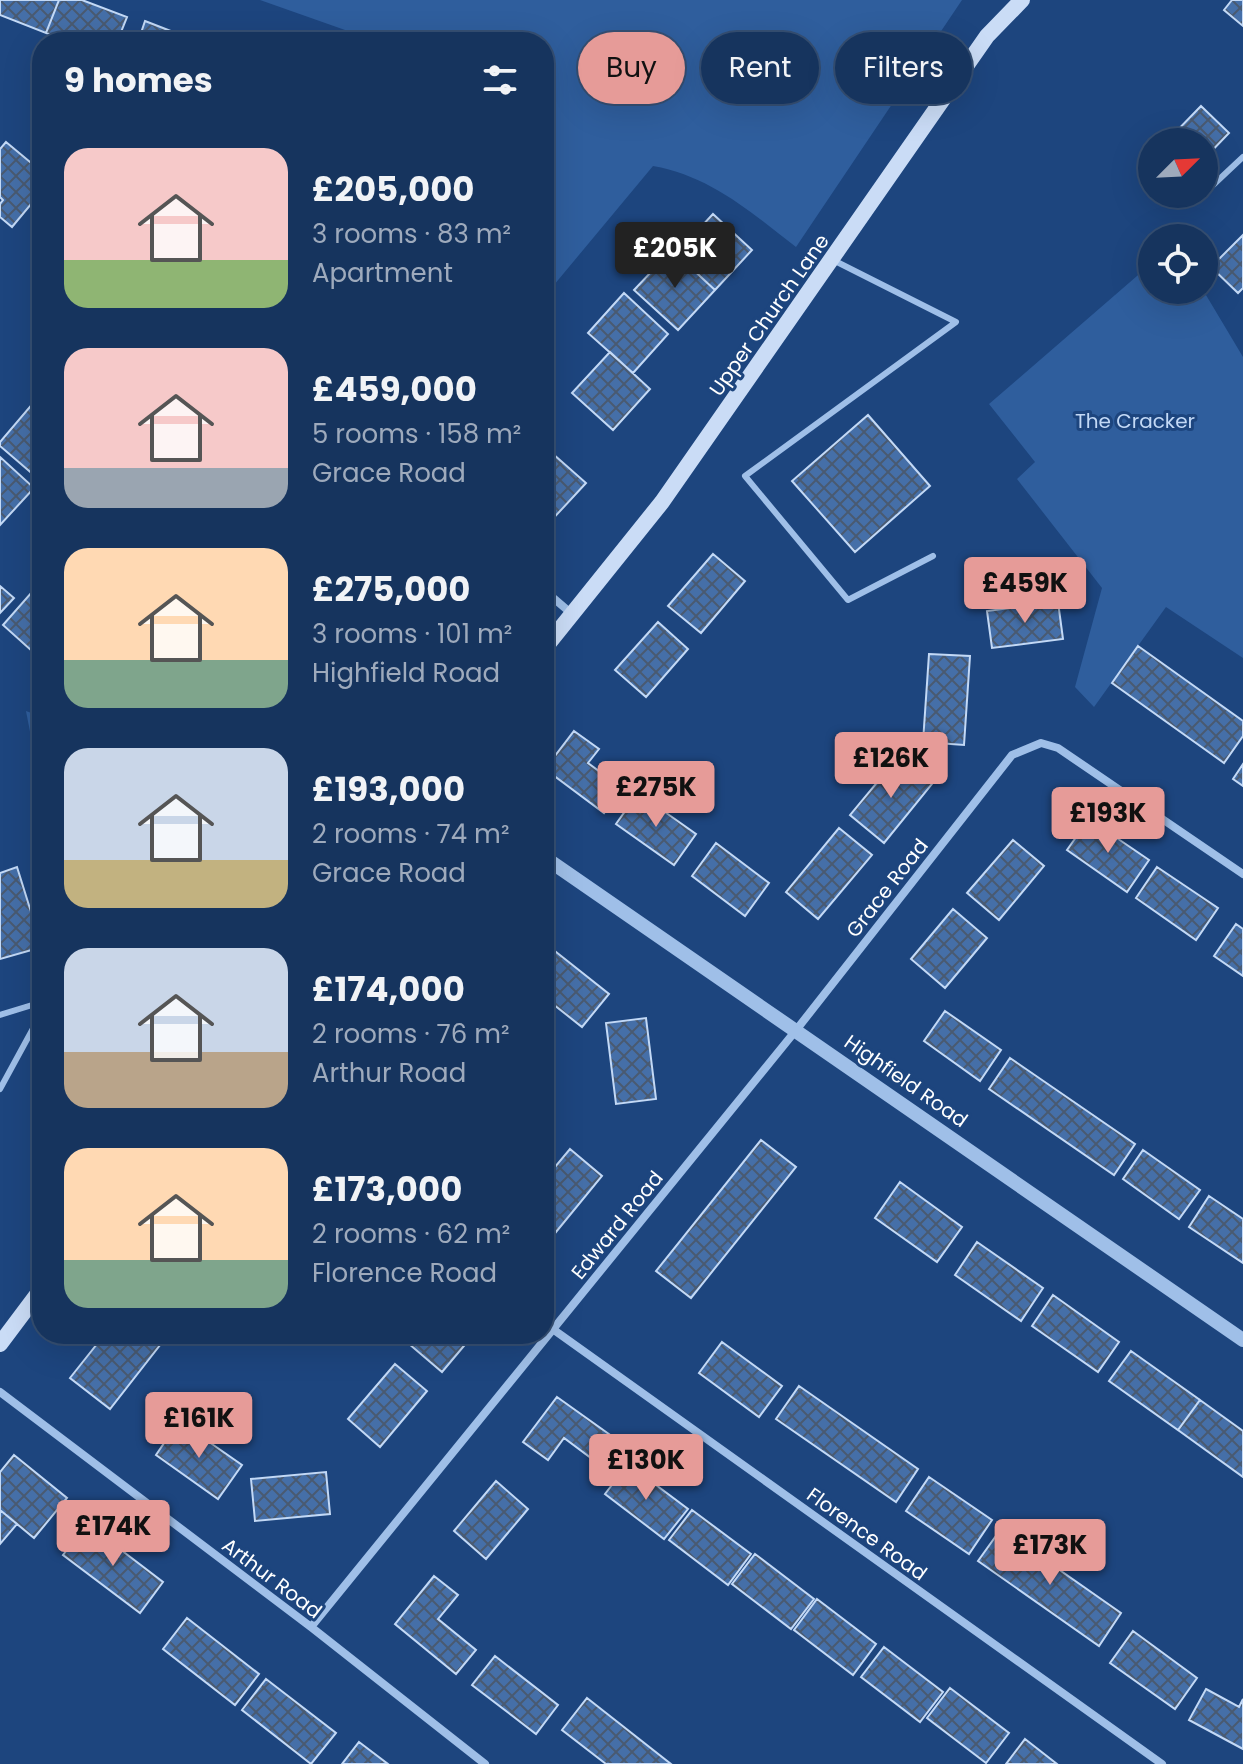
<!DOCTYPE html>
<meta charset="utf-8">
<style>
:root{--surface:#16345e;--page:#233f67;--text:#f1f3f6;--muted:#9eaabc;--line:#354f73;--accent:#e69b98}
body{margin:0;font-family:Poppins,sans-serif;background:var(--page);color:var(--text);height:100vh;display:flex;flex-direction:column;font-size:30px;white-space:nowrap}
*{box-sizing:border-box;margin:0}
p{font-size:26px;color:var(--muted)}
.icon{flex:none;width:44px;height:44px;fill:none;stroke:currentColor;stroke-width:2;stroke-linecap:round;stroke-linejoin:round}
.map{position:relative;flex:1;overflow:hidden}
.panel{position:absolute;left:32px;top:32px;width:522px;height:1312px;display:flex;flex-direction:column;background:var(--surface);border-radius:32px;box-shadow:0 8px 32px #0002,0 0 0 2px var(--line)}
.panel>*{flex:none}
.banner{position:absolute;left:578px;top:32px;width:544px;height:72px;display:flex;gap:16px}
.needle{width:52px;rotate:66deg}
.tools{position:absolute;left:1138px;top:128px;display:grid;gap:16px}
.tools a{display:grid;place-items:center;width:80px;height:80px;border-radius:50%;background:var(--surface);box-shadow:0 8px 32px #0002,0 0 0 2px var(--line);font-size:40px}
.price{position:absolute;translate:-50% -68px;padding:0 18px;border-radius:8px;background:var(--accent);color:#111;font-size:26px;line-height:52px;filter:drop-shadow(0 2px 4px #0008)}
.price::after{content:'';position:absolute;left:50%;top:48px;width:24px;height:18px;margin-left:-12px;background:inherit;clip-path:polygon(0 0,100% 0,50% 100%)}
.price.selected{background:#222;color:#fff}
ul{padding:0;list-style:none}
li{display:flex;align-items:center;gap:24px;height:200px;padding:0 32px}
li span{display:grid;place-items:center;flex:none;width:224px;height:160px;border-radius:24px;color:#555}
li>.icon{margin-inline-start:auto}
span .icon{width:96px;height:96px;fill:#fffc;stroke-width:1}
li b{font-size:34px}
h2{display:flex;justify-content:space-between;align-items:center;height:96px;padding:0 32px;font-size:34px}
.tag{padding:0 28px;border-radius:36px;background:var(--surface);box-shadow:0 8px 32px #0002,0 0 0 2px var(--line);font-size:28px;line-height:72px}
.tag.selected{background:var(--accent);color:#111}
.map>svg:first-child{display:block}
</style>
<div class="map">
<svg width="1243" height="1764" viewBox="0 0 1243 1764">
<defs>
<pattern id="forest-crowns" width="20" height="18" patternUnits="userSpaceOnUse" patternTransform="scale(2)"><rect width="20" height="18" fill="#2f5e9d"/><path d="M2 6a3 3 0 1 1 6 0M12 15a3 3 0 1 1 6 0" fill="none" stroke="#4e76ac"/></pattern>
<pattern id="building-cross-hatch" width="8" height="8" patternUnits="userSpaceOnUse" patternTransform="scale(2)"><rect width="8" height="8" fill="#456fa8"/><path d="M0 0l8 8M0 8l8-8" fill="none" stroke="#495a71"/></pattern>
</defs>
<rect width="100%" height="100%" fill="#1d457e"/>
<path fill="url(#forest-crowns)" d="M 26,711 L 42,717 L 42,750 L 33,747 Z"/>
<path fill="#2f5e9d" d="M 260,0 L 962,0 L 796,247 C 751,212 710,176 653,166 L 544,297 L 544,42 L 379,42 Z
M 1152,263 L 1152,290 L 1203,290 L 1243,357 L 1243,658 L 1166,607 L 1094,707 L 1075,687 L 1102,588 L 1017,479 L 1035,462 L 989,404 Z"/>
<path fill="url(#building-cross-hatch)" stroke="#c3d9f6" stroke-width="2" d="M 0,0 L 59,0 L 46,33 L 0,15 Z
M 59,0 L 82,0 L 127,17 L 117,42 L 71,42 L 46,33 Z
M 1232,0 L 1243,0 L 1243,26 L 1224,10 Z
M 145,21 L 199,42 L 138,42 Z
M 1201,106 L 1229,133 L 1204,159 L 1204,142 L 1166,142 Z
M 6,142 L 42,172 L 42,191 L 12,227 L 0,217 L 0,204 L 3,200 L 0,197 L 0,149 Z
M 713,214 L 752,250 L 715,290 L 676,254 Z
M 1243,235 L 1243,288 L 1238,293 L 1211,267 Z
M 672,250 L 715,290 L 678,330 L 634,290 Z
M 624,293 L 668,334 L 633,373 L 588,333 Z
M 610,352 L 650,389 L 613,430 L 572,393 Z
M 40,395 L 42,396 L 42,482 L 0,446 L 0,442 Z
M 868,415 L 930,486 L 855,552 L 792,481 Z
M 544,446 L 586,483 L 549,523 L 544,519 Z
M 0,457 L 34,488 L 0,525 Z
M 713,554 L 745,581 L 701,633 L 668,606 Z
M 39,584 L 42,586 L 42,660 L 3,625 Z
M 0,586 L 14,598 L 0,613 Z
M 1058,602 L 1063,639 L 992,648 L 987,611 Z
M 658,622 L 688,649 L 646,697 L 615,670 Z
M 1138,646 L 1243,721 L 1243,736 L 1224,763 L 1112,683 Z
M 929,654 L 970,656 L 964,745 L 923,742 Z
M 574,731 L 599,749 L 588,763 L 622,788 L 604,813 L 545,769 Z
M 899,756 L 932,784 L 884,843 L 850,815 Z
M 1243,764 L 1243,786 L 1233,779 Z
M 638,793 L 696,834 L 674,865 L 616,824 Z
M 1089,819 L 1149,860 L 1127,892 L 1067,850 Z
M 839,828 L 872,855 L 818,919 L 786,892 Z
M 1013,840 L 1044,866 L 999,920 L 967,893 Z
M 716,843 L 769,883 L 745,916 L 692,876 Z
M 17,867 L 42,947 L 0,959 L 0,873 Z
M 1157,867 L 1218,908 L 1196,940 L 1136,898 Z
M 953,909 L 987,938 L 945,988 L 911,959 Z
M 1236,924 L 1243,929 L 1243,976 L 1214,956 Z
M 546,944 L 609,994 L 582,1027 L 544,997 Z
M 945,1011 L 1001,1050 L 980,1081 L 924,1041 Z
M 646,1018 L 656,1099 L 616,1104 L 606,1023 Z
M 1010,1058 L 1135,1144 L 1114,1175 L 989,1089 Z
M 761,1140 L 796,1167 L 691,1298 L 656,1271 Z
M 570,1149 L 602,1176 L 556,1232 L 544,1222 L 544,1180 Z
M 1143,1150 L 1200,1190 L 1179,1219 L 1123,1179 Z
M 900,1182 L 962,1227 L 937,1262 L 875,1218 Z
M 1209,1196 L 1243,1219 L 1243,1263 L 1189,1227 Z
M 977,1242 L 1043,1288 L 1021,1321 L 955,1275 Z
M 1053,1295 L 1119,1342 L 1098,1372 L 1032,1326 Z
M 105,1334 L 156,1334 L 164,1340 L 110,1409 L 70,1378 Z
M 418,1334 L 474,1334 L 442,1372 L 409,1344 Z
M 722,1342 L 782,1386 L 759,1417 L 699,1373 Z
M 1131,1351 L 1200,1400 L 1178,1430 L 1109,1381 Z
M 395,1364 L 427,1391 L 380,1447 L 348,1419 Z
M 799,1386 L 918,1469 L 896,1502 L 776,1419 Z
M 557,1397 L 620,1442 L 603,1467 L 564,1438 L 548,1460 L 523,1442 Z
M 1200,1400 L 1243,1431 L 1243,1477 L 1178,1430 Z
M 179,1421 L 242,1465 L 218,1499 L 156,1455 Z
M 14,1455 L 67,1498 L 34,1538 L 0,1510 L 0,1472 Z
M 628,1464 L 688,1509 L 664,1539 L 605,1494 Z
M 326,1472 L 330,1514 L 255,1521 L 251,1479 Z
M 929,1477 L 992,1520 L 969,1554 L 906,1511 Z
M 496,1481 L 528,1509 L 486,1559 L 454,1531 Z
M 0,1510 L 17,1524 L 0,1544 Z
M 692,1510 L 751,1554 L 728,1585 L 669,1540 Z
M 87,1524 L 163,1582 L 140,1613 L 63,1555 Z
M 1001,1529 L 1121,1613 L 1099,1646 L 978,1561 Z
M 755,1554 L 814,1599 L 791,1629 L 732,1584 Z
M 434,1576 L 458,1595 L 438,1619 L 476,1650 L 456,1674 L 395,1624 Z
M 817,1599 L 876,1644 L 853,1675 L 794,1630 Z
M 187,1618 L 259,1674 L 235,1705 L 163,1649 Z
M 1133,1631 L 1197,1678 L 1175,1709 L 1110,1663 Z
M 884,1647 L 943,1692 L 920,1722 L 861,1677 Z
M 495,1656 L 558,1705 L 536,1734 L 472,1685 Z
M 266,1679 L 336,1733 L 311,1764 L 242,1710 Z
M 950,1688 L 1009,1733 L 986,1763 L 927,1718 Z
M 1206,1689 L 1239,1707 L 1243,1699 L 1243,1749 L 1189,1720 Z
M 587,1698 L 671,1764 L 606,1764 L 562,1730 Z
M 1025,1739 L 1057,1764 L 1006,1764 Z
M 359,1742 L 388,1764 L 342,1764 Z"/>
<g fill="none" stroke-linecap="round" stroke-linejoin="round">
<path stroke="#9fbfe8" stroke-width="6" d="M 1211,187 L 1243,157
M 833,260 L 956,322 L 745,476 L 848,600 L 933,556
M 0,1015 L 42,1002
M 0,1089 L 42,1012"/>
<path stroke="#9fbfe8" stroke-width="8" d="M 544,590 L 572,614
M 554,1330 L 1162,1764
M 0,1392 L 311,1627 L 485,1764
M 311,1627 L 797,1029 L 1012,755 L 1041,743 L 1058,748 L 1243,874"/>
<path stroke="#9fbfe8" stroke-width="14" d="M 544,857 L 1243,1340"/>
<path stroke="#cadcf6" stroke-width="16" d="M 544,649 L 662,502 L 987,36 L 1022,0
M 0,1344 L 42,1288"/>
</g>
<g text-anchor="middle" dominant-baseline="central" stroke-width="6" stroke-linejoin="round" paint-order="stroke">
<g font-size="20" fill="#fff" stroke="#1d457e">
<text transform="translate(769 315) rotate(-55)">Upper Church Lane</text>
<text transform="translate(887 888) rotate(-52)">Grace Road</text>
<text transform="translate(906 1081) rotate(35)">Highfield Road</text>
<text transform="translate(617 1225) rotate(-51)">Edward Road</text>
<text transform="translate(867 1534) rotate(36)">Florence Road</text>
<text transform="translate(272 1578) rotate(37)">Arthur Road</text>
</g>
<g font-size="20" fill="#c3d9f6" stroke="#1d457e">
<text x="1135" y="421">The Cracker</text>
</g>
</g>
</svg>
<div class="tools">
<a><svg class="needle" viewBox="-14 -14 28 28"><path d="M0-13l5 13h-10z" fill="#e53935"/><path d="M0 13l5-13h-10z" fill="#9eaabc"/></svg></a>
<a><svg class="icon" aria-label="locate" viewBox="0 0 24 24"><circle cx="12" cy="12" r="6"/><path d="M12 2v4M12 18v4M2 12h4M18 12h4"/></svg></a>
</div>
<b class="price selected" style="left:675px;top:290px">£205K</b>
<b class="price" style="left:1025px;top:625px">£459K</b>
<b class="price" style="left:891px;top:800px">£126K</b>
<b class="price" style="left:656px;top:829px">£275K</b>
<b class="price" style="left:1108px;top:855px">£193K</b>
<b class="price" style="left:199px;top:1460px">£161K</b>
<b class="price" style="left:646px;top:1502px">£130K</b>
<b class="price" style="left:113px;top:1568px">£174K</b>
<b class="price" style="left:1050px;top:1587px">£173K</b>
<div class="banner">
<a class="tag selected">Buy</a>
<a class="tag">Rent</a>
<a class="tag">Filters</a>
</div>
<section class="panel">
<h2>9 homes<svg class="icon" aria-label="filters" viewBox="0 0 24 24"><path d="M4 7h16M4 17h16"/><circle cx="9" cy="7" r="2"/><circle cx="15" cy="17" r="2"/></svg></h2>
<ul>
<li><span style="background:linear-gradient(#f6c9c9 70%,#8fb573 0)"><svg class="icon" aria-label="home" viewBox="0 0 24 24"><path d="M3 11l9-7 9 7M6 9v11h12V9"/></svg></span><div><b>£205,000</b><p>3 rooms · 83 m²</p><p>Apartment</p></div></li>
<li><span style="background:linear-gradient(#f6c9c9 75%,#9aa5b1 0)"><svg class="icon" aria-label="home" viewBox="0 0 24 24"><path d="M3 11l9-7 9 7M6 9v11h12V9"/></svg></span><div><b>£459,000</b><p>5 rooms · 158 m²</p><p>Grace Road</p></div></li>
<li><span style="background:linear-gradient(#ffd9b3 70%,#7fa58c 0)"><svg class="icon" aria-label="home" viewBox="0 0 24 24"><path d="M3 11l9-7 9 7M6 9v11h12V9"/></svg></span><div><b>£275,000</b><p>3 rooms · 101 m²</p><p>Highfield Road</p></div></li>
<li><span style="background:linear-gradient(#c9d6e8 70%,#c2b280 0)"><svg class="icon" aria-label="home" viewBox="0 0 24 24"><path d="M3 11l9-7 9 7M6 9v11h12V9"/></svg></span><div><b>£193,000</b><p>2 rooms · 74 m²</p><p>Grace Road</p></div></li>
<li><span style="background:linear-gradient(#c9d6e8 65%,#b9a48a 0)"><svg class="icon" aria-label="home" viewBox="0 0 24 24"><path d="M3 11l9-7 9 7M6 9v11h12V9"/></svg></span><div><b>£174,000</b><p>2 rooms · 76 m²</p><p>Arthur Road</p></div></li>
<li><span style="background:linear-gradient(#ffd9b3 70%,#7fa58c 0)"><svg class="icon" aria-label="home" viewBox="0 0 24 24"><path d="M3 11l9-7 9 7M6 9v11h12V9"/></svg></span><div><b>£173,000</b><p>2 rooms · 62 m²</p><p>Florence Road</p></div></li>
</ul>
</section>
</div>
